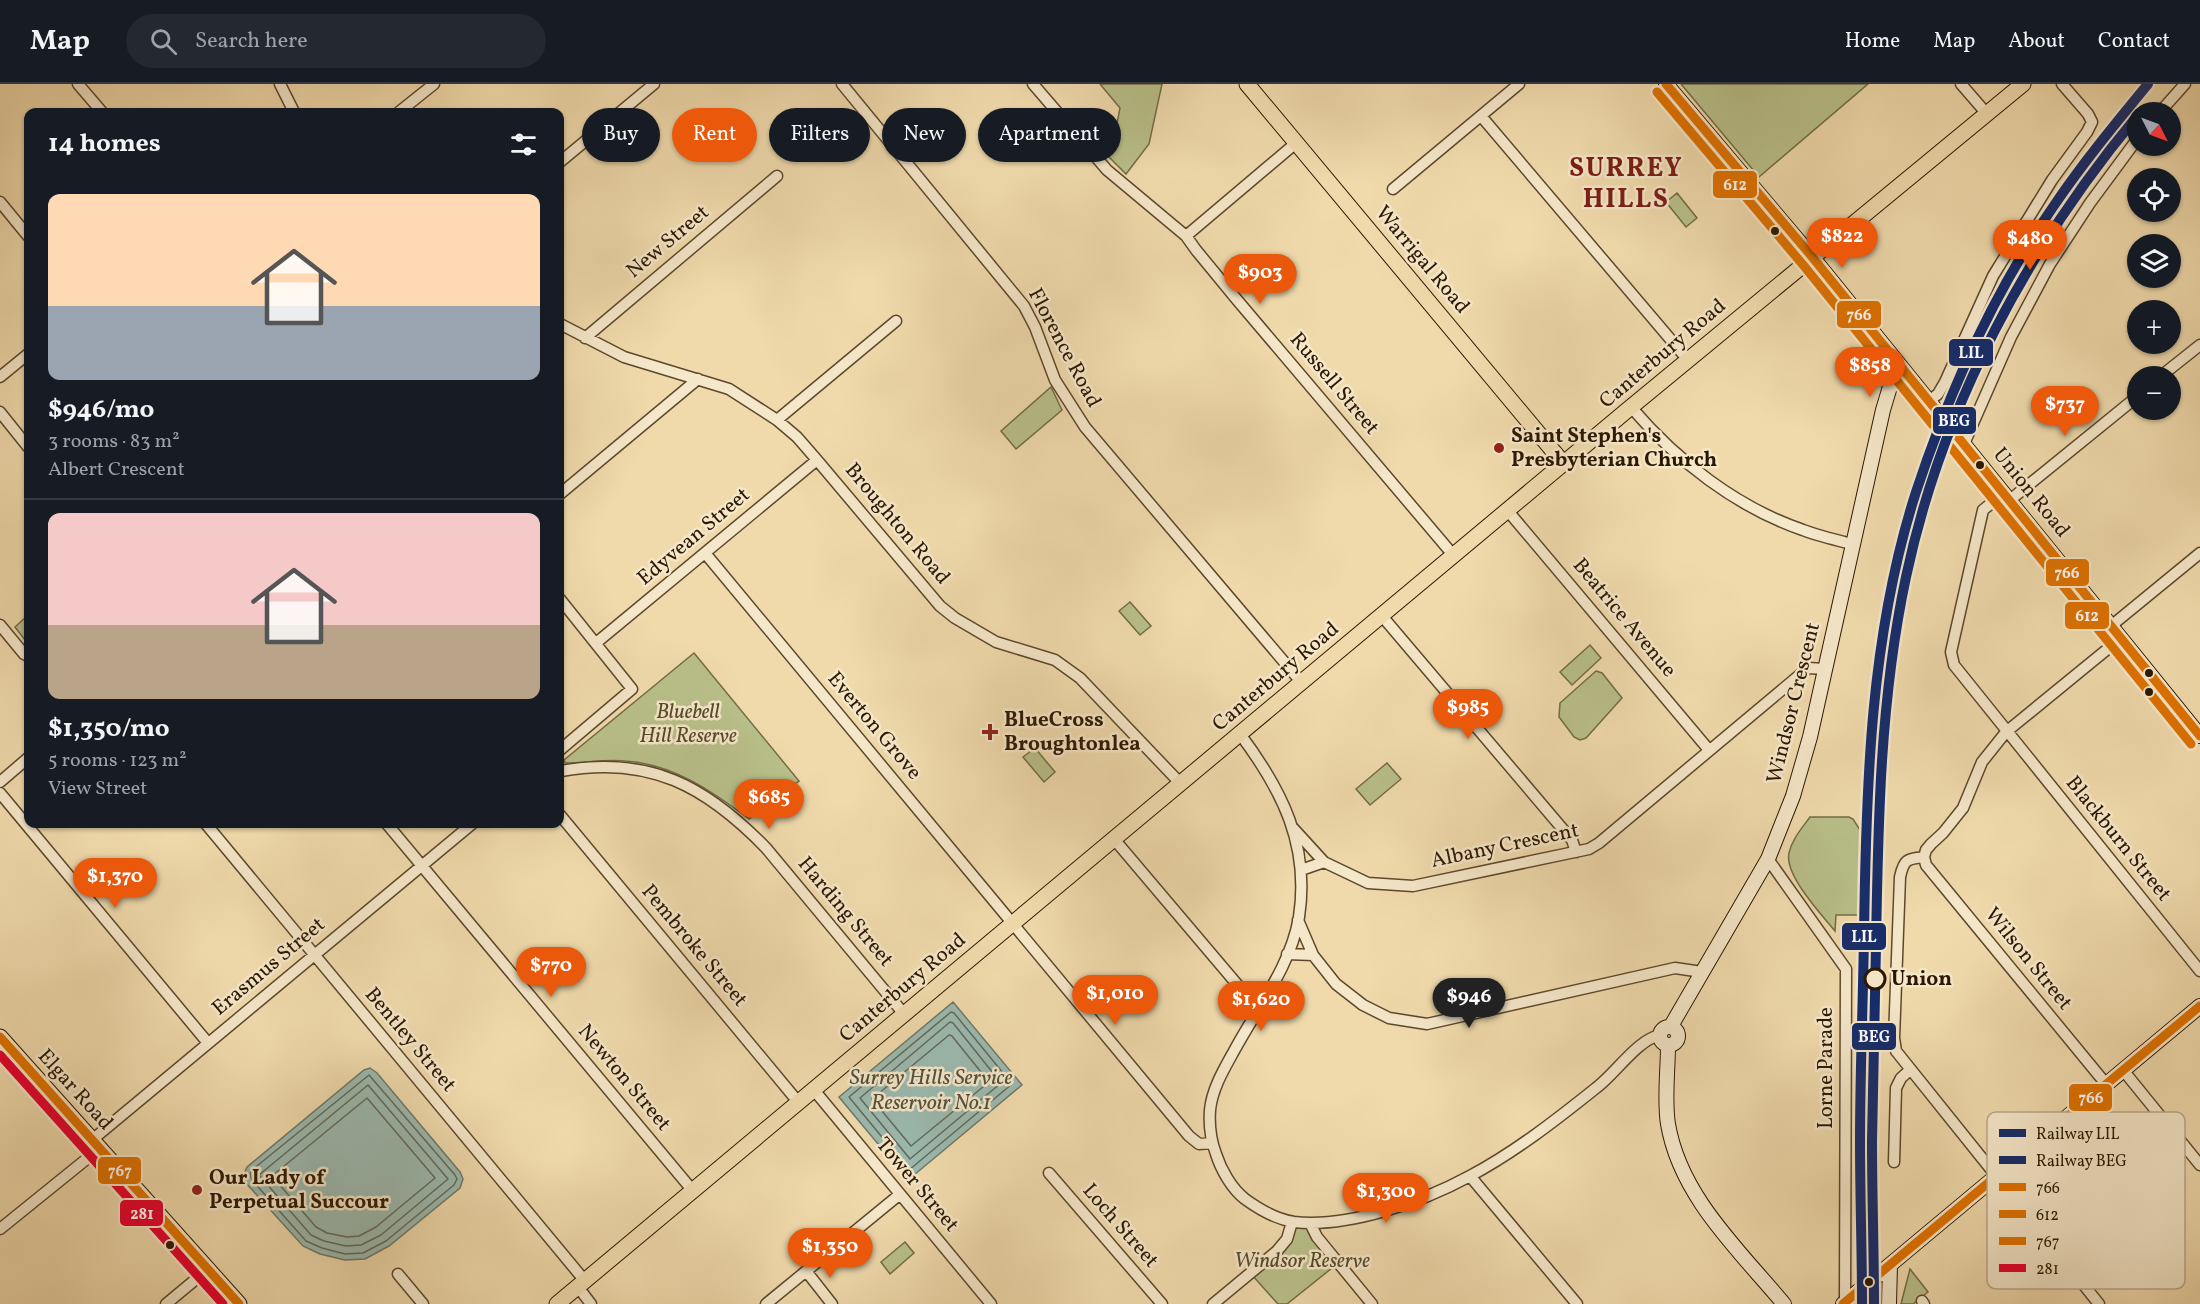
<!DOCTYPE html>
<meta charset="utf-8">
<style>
:root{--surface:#171b24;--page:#242831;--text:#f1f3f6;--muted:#9ea1a6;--line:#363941;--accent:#ea580c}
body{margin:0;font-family:Vollkorn,serif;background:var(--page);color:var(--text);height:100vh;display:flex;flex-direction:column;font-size:22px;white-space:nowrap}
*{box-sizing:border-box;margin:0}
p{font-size:20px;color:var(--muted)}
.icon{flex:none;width:33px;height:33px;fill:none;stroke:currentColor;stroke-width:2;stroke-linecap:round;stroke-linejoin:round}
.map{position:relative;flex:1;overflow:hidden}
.panel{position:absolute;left:24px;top:24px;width:540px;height:720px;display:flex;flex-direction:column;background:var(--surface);border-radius:12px;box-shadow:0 2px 4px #0004}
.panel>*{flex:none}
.guide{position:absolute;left:582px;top:24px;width:570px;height:54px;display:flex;gap:12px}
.needle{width:39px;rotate:132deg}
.buttons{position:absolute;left:2127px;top:18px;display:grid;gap:12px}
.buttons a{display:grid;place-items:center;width:54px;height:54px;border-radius:50%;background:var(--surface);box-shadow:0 2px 4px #0004;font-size:30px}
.price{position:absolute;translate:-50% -51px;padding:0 14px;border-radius:21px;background:var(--accent);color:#fff;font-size:20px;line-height:39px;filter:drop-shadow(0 2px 3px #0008)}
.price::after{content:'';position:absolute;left:50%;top:36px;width:18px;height:14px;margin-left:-9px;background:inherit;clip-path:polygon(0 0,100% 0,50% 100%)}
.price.on{background:#222;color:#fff}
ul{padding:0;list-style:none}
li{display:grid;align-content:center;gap:12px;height:318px;padding:0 24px}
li+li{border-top:2px solid var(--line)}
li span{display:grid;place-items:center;height:186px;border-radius:12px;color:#555}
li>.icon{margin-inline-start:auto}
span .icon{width:108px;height:108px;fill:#fffc;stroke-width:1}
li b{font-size:26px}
h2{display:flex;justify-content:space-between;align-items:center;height:72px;padding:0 24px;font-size:26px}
.chip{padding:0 21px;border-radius:27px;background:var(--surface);box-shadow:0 2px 4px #0004;font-size:21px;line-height:54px}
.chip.on{background:var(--accent);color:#fff}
header{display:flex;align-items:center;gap:36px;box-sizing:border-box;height:84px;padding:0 30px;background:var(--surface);border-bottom:2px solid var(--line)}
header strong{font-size:28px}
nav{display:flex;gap:33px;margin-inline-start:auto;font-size:21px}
.search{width:420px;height:54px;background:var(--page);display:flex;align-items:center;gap:15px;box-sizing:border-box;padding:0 21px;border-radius:33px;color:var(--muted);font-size:22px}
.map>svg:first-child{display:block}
</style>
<header>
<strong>Map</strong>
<div class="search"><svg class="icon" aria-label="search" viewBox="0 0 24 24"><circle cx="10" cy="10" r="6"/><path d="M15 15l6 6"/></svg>Search here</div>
<nav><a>Home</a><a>Map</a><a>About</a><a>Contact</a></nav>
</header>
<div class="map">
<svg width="2200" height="1220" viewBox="0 0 2200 1220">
<rect width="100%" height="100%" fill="#f0daac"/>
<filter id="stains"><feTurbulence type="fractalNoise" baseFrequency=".00333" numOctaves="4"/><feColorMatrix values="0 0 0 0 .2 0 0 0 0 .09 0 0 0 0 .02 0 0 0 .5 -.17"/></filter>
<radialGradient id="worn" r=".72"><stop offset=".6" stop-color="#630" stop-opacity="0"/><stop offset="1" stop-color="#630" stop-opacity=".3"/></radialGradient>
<path fill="#b9c08a" stroke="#726c46" stroke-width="1.5" d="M 1100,0 L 1162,0 L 1149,60 L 1126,90 L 1102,66 L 1114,55 L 1120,24 Z
M 1681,0 L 1868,0 L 1759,93 Z
M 1677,109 L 1697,134 L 1686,143 L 1666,118 Z
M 1051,303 L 1062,326 L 1016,365 L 1001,347 Z
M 1130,518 L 1151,542 L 1140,551 L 1119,527 Z
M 28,531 L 28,560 L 15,543 Z
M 1590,561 L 1601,574 L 1572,601 L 1560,588 Z
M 694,569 L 799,697 L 749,735 C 712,707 673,680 625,677 C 605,675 585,679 565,679 L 564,676 Z
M 1596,587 L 1602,589 L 1622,614 L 1586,654 L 1580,656 L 1574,653 L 1559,633 L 1560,619 Z
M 1035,664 L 1055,688 L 1044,698 L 1023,673 Z
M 1387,679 L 1401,695 L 1370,721 L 1356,705 Z
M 1810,733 L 1849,733 L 1853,735 L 1860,746 L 1858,831 L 1836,831 L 1835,847 C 1822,831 1784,791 1789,769 C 1792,755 1802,744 1810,733 Z
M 1293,1139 L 1309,1141 L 1337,1180 L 1287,1220 L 1278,1220 L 1252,1191 Z
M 905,1158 L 914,1169 L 890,1190 L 881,1178 Z
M 1910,1185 L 1928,1208 L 1913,1220 L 1901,1220 Z"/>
<path fill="#9bbab0" stroke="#6e796a" stroke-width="1.5" d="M 953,918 L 1022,1001 L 908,1096 L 839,1013 Z
M 370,984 L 377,989 L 460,1088 L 463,1095 L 460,1104 L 389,1162 L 365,1175 L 345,1176 L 320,1170 L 303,1162 L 245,1098 L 244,1090 L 247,1083 L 364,986 Z"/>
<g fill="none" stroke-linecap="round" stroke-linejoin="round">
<path stroke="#636858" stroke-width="1.5" d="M 951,928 L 954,929 L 1012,1000 L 909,1086 L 849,1013 Z
M 950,938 L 953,939 L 1001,999 L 910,1075 L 860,1014 Z
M 949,951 L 952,952 L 989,998 L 911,1062 L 872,1015 Z
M 369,991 L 455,1091 L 457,1095 L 454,1101 L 386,1157 L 363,1169 L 345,1170 L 322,1164 L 306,1157 L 252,1096 L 250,1090 L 252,1086 Z
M 368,1001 L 448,1095 L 381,1151 L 361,1161 L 346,1162 L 324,1157 L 311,1151 L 259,1091 Z
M 367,1014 L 435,1094 L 376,1143 L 359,1152 L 347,1153 L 327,1149 L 316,1143 L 272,1092 Z"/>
<g stroke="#5c482c" stroke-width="13">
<path id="street" d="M 78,0 L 102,28
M 280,0 L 294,28
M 842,0 L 1024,222 L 1035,243 L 1055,296 L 1085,343 L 1302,599
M 1033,0 L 1107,86 L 1186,152 L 1196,166 L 1238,217 L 1454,472
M 1961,0 L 1987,30
M 399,28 L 434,0
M 2160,28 L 2185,0
M 1481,32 L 1688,276
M 560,78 L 654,0
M 1393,105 L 1519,0
M 0,118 L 28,152
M 1186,152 L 1296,59
M 560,240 L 624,273 L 729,305 L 777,336 L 797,353 L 817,376 L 940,522 L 955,534 L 996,558 L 1055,576 L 1080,594 L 1181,700
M 585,254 L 777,92
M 2161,292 L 2200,261
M 0,293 L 28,270
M 1929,317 L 1938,310 L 1945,298 L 1993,192 L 2052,96 L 2087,48 L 2092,38 L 2088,30 L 2062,0
M 1631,323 C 1677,377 1736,423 1803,446 C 1819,452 1836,456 1852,460
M 0,328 L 28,363
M 777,336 L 896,237
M 1964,360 L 2011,253 L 2050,180 L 2090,119 L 2138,54
M 2004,409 L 1983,426 L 1951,568 L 1954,581 L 2200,887
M 560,410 L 698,295
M 2010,416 L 2138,312
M 1508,427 L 1709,666
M 705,469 L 1189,1052 L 1199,1060 L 1212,1059
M 560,515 L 632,605 L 560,666
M 1382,532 L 1572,756 L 1576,768
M 0,541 L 24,570 L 28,572
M 2111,542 L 2200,469
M 596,559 L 817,376
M 1240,650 C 1282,706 1310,761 1299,833 C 1291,882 1257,924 1234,967 C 1224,985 1212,1005 1210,1026 C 1209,1040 1211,1057 1216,1070 C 1221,1086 1232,1105 1245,1115 C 1260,1126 1276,1135 1294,1138 C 1349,1144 1422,1118 1470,1092 C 1515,1068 1556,1036 1596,1004 C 1616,989 1637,956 1660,951
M 560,685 L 561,687 C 649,671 706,702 766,764 L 904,930
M 0,698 L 28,674
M 0,709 L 208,959
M 560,731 L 799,1019
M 206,740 L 585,1197
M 387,740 L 693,1107
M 1293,744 L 1324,778 L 1368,799 L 1413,802 L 1589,765 L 1599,759 L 1808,584 L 1825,585
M 1114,755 L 1258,925
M 1924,773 C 1907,775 1904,775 1900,793 L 1894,954 L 1896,967 L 2099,1220
M 1924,773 L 1926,766 L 1931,760 L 1943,749 L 1963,724 L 1982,678 L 2006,648 L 2121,554
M 1924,773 L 1926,781 L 2106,1000
M 1768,775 L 1846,885 L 1845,1219
M 1301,786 L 1324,778
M 1298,836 L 1313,871 L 1336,900 L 1363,921 L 1389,934 L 1427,940 L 1675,884 L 1702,888
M 1287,870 L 1313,871
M 2123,986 L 2200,1081
M 814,1006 L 991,1220
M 92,1056 L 472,740
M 1894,1078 L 1896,1004 L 1901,994 L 1910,986
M 1049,1089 L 1162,1220
M 1470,1092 L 1577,1220
M 1310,1139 L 1317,1153 L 1372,1220
M 0,1145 L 99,1065
M 806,1187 L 832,1220
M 398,1190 L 423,1220
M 578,1203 L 591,1220
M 1922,1217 L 1924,1220
M 166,1220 L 207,1186
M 766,1220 L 899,1111
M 1213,1220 L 1277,1167 L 1287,1155 L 1292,1138"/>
</g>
<g stroke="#2b1701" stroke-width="16">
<path id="secondary" d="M 1666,0 L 1813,174 L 2200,652
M 1671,942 L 1768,775 L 1793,712 L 1810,653 L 1883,326 L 1892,296 L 1904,286
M1660 952a9 9 0 1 1 18 0a9 9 0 1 1-18 0Z
M 1668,961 C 1668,987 1664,1015 1668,1040 C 1680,1112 1739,1166 1784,1220
M 1843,1220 L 2200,922
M 1889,1220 L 1890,1181"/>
</g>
<g stroke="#2b1701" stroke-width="17">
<path id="primary" d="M 1247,0 L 1564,380
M 0,953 L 239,1220
M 557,1220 L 1631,323 L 2023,0"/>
</g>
<use href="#street" stroke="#f5e7c9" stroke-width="10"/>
<use href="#secondary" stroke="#f5e7c9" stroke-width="14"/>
<use href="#primary" stroke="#f0daac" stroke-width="15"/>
<g stroke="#f5e7c9" stroke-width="14">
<path id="bus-1" d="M 1666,0 L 1813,174 L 2200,652
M 1843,1220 L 2200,922"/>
</g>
<g stroke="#f5e7c9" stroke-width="14">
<path id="bus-2" d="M 1657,8 L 1804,182 L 2191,660"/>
</g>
<g stroke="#f5e7c9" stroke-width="14">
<path id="bus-3" d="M 0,953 L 239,1220"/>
</g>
<g stroke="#f5e7c9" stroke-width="14">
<path id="bus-4" d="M 0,971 L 223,1220"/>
</g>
<use href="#bus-1" stroke="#df7200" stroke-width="9"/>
<use href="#bus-2" stroke="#df7200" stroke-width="9"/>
<use href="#bus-3" stroke="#df7200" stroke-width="9"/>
<use href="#bus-4" stroke="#e4002b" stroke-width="9"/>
<g stroke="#f5e7c9" stroke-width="15">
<path id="rail-1" d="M 1862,1220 C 1862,1166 1860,1112 1860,1058 C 1860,989 1863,920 1864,851 C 1866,702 1870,551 1916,408 C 1949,308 1993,210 2053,123 C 2082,80 2115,40 2148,0"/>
</g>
<g stroke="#f5e7c9" stroke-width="15">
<path id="rail-2" d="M 1874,1220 C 1874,1166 1872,1111 1872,1057 C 1873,992 1875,927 1876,862 C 1878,738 1880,615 1906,493 C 1942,323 2027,164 2138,31"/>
</g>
<use href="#rail-1" stroke="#152c6b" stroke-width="10"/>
<use href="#rail-2" stroke="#152c6b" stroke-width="10"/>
</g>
<g fill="#2b1701" stroke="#f5e7c9" stroke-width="2">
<circle cx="1775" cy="147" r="5"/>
<circle cx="1980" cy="381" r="5"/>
<circle cx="2149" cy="589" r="5"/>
<circle cx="2149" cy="608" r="5"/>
<circle cx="170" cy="1161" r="5"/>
<circle cx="1869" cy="1198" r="5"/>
</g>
<g fill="#8f2418" stroke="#f5e7c9" stroke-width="2">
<circle cx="1499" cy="364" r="6"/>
<path d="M987 639h6v6h6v6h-6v6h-6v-6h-6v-6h6z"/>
<circle cx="197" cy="1106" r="6"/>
</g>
<circle fill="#f5e7c9" stroke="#2b1701" stroke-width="3" cx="1875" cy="895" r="10"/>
<g text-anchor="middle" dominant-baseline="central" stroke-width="5" stroke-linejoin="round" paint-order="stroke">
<g font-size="21" fill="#2b1701" stroke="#f5e7c9">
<text transform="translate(668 158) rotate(-40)">New Street</text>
<text transform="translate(1422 176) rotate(50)">Warrigal Road</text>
<text transform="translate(1064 264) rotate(62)">Florence Road</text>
<text transform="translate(1663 270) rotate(-40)">Canterbury Road</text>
<text transform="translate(1334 300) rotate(50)">Russell Street</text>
<text transform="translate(2031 409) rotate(51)">Union Road</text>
<text transform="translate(897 440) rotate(50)">Broughton Road</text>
<text transform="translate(694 453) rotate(-40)">Edyvean Street</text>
<text transform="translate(1624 534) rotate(50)">Beatrice Avenue</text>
<text transform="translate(1276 593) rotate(-40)">Canterbury Road</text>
<text transform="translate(1794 619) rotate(-76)">Windsor Crescent</text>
<text transform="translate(874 642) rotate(50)">Everton Grove</text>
<text transform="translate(2118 755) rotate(51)">Blackburn Street</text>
<text transform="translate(1505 762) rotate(-12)">Albany Crescent</text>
<text transform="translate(845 828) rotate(50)">Harding Street</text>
<text transform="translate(694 862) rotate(50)">Pembroke Street</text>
<text transform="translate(2028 875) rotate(51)">Wilson Street</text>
<text transform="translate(269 883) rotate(-40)">Erasmus Street</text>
<text transform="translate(903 904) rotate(-40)">Canterbury Road</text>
<text transform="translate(410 956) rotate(50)">Bentley Street</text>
<text transform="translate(1826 984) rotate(-90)">Lorne Parade</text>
<text transform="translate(624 994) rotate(50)">Newton Street</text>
<text transform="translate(75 1006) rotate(48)">Elgar Road</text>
<text transform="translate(917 1101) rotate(50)">Tower Street</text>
<text transform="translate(1120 1142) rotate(49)">Loch Street</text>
</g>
<g font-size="21" font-weight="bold" fill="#2b1701" stroke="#f5e7c9" text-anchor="start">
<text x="1511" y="352">Saint Stephen's<tspan x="1511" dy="24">Presbyterian Church</tspan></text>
<text x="1004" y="636">BlueCross<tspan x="1004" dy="24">Broughtonlea</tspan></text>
<text x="209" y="1094">Our Lady of<tspan x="209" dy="24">Perpetual Succour</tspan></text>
</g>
<g font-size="21" font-style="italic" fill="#564a2a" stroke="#f5e7c9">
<text x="688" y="628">Bluebell<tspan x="688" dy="24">Hill Reserve</tspan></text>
<text x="1302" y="1177">Windsor Reserve</text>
</g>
<g font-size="21" font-weight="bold" fill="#2b1701" stroke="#f5e7c9" text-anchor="start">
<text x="1891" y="895">Union</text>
</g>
<g font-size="22" font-style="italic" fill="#52503e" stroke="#f5e7c9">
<text x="931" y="994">Surrey Hills Service<tspan x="931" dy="25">Reservoir No.1</tspan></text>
</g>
<g font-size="27" font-weight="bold" letter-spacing="1.5" fill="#7a1f14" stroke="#f5e7c9">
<text x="1626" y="85">SURREY<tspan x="1626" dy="31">HILLS</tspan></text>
</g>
</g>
<rect x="1987" y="1028" width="198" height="177" rx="9" fill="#f5e7c9" stroke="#b8a98d" stroke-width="1.5"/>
<rect x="1999" y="1045" width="27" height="8" fill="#152c6b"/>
<rect x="1999" y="1072" width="27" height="8" fill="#152c6b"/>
<rect x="1999" y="1099" width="27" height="8" fill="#df7200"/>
<rect x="1999" y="1126" width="27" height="8" fill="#df7200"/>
<rect x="1999" y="1153" width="27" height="8" fill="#df7200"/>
<rect x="1999" y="1180" width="27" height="8" fill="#e4002b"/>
<g font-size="16" fill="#2b1701">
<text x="2036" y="1055">Railway LIL</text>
<text x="2036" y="1082">Railway BEG</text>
<text x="2036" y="1109">766</text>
<text x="2036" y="1136">612</text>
<text x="2036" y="1163">767</text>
<text x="2036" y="1190">281</text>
</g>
<g stroke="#f5e7c9" stroke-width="2">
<rect x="1712" y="86" width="46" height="29" rx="6" fill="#df7200"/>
<rect x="1836" y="216" width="46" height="29" rx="6" fill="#df7200"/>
<rect x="1948" y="254" width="46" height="29" rx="6" fill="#152c6b"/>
<rect x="1932" y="322" width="45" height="29" rx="6" fill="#152c6b"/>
<rect x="2045" y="474" width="45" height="29" rx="6" fill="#df7200"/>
<rect x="2064" y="517" width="46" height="29" rx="6" fill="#df7200"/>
<rect x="1841" y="838" width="46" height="29" rx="6" fill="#152c6b"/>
<rect x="1851" y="938" width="46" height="29" rx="6" fill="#152c6b"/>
<rect x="2068" y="999" width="45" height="29" rx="6" fill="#df7200"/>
<rect x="97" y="1072" width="45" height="29" rx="6" fill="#df7200"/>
<rect x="119" y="1115" width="45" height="28" rx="6" fill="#e4002b"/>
</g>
<g font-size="16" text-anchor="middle" font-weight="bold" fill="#fff">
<text x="1735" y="106">612</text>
<text x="1859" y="236">766</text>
<text x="1971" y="274">LIL</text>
<text x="1954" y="342">BEG</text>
<text x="2067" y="494">766</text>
<text x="2087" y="537">612</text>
<text x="1864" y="858">LIL</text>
<text x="1874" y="958">BEG</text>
<text x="2091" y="1019">766</text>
<text x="120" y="1092">767</text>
<text x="142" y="1135">281</text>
</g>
<rect width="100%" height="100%" filter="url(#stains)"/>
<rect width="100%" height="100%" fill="url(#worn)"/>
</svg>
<div class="buttons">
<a><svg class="needle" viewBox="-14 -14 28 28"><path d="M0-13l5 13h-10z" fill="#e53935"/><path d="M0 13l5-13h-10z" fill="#9ea1a6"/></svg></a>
<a><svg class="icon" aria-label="locate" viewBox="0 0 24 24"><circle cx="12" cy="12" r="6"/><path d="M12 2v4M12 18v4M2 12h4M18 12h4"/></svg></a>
<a><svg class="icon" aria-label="layers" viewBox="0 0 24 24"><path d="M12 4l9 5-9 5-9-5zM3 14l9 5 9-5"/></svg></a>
<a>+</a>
<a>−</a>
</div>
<b class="price" style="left:1842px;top:185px">$822</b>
<b class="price" style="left:2030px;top:187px">$480</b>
<b class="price" style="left:1260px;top:221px">$903</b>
<b class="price" style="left:1870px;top:314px">$858</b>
<b class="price" style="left:2065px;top:353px">$737</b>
<b class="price" style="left:1468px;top:656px">$985</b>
<b class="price" style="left:769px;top:746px">$685</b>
<b class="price" style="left:115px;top:825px">$1,370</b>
<b class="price" style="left:551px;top:914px">$770</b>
<b class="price" style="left:1115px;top:942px">$1,010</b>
<b class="price on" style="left:1469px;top:945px">$946</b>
<b class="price" style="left:1261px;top:948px">$1,620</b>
<b class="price" style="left:1386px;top:1140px">$1,300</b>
<b class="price" style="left:830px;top:1195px">$1,350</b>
<div class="guide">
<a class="chip">Buy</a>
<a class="chip on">Rent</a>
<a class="chip">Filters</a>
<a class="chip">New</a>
<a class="chip">Apartment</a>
</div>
<section class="panel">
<h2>14 homes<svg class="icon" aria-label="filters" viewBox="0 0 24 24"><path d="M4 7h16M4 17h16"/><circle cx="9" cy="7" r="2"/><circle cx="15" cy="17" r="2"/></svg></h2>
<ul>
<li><span style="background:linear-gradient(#ffd9b3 60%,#9aa5b1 0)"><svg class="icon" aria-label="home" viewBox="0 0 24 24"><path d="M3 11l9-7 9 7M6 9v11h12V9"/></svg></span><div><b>$946/mo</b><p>3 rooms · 83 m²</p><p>Albert Crescent</p></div></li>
<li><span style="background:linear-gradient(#f6c9c9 60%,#b9a48a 0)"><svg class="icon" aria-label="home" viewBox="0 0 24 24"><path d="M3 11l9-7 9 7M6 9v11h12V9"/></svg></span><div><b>$1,350/mo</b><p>5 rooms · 123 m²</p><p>View Street</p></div></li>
</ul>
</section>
</div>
